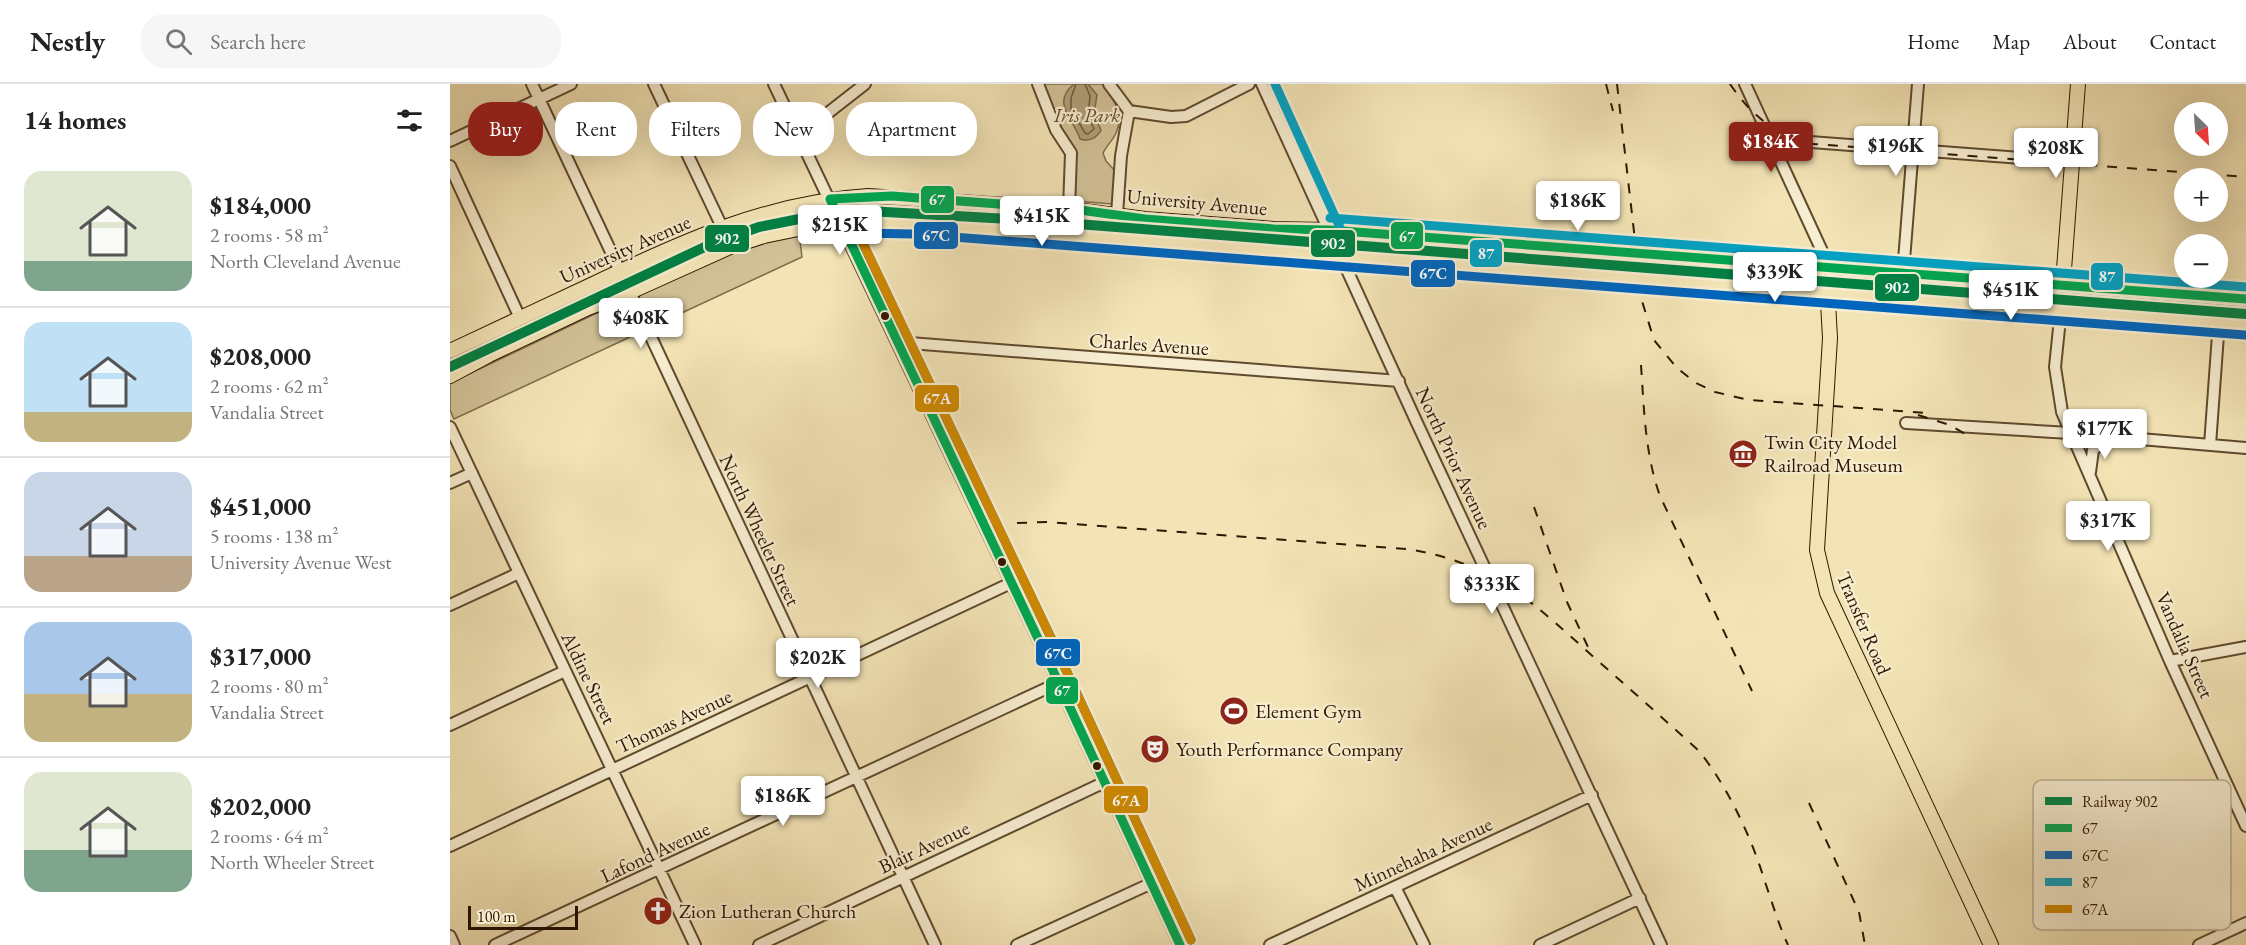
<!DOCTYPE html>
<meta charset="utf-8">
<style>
:root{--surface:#fff;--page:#f6f6f6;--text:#222;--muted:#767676;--line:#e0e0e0;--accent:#8f2418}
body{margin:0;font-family:"EB Garamond",serif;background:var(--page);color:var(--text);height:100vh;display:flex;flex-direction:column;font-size:22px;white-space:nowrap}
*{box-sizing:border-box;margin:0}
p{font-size:20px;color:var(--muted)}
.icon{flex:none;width:33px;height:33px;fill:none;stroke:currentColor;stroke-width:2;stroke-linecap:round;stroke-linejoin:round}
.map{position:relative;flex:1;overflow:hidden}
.sheet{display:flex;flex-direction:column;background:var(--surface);width:450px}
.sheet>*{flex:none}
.guide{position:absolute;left:18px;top:18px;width:570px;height:54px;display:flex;gap:12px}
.needle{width:39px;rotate:155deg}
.tools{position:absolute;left:1724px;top:18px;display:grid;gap:12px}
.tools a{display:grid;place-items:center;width:54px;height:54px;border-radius:50%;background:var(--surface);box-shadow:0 6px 24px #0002;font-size:30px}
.scale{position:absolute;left:18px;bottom:15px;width:110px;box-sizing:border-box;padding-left:6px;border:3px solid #2e1700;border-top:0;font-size:16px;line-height:21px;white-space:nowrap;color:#2e1700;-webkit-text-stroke:4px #f7edd0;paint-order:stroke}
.price{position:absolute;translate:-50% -51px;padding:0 14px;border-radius:6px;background:#fff;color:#222;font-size:20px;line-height:39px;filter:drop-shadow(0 2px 3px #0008)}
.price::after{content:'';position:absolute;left:50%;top:36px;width:18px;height:14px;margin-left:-9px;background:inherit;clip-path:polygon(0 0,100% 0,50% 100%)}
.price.selected{background:var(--accent);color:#fff}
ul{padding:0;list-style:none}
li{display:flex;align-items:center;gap:18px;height:150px;padding:0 24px}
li+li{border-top:2px solid var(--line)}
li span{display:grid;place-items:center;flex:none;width:168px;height:120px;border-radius:18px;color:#555}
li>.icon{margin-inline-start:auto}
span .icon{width:72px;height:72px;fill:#fffc;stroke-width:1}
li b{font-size:26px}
h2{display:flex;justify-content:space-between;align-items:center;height:72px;padding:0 24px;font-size:26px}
.chip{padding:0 21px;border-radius:24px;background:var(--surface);box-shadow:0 6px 24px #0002;font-size:21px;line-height:54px}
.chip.selected{background:var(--accent);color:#fff}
header{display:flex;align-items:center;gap:36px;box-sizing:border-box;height:84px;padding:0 30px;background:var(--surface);border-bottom:2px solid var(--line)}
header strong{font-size:28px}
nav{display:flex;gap:33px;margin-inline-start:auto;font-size:21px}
.search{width:420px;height:54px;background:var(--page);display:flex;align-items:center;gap:15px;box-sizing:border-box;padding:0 21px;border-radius:24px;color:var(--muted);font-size:22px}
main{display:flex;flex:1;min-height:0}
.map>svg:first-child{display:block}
</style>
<header>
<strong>Nestly</strong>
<div class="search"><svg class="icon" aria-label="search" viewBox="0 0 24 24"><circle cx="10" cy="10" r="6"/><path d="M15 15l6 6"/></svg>Search here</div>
<nav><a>Home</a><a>Map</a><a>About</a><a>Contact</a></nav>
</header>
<main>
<section class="sheet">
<h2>14 homes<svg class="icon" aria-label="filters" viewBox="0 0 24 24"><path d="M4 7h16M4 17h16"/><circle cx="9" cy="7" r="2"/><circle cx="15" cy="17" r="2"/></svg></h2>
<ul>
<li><span style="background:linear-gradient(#dfe7d0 75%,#7fa58c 0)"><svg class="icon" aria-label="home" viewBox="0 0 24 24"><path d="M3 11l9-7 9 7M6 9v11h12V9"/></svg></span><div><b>$184,000</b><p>2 rooms · 58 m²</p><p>North Cleveland Avenue</p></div></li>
<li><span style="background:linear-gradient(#bfe0f5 75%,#c2b280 0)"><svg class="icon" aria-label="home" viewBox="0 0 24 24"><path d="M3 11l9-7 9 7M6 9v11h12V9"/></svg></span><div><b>$208,000</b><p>2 rooms · 62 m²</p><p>Vandalia Street</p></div></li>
<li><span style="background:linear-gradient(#c9d6e8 70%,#b9a48a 0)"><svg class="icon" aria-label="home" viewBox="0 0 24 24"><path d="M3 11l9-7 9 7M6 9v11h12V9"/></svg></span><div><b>$451,000</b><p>5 rooms · 138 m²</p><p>University Avenue West</p></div></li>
<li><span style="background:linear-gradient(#a9c7e8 60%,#c2b280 0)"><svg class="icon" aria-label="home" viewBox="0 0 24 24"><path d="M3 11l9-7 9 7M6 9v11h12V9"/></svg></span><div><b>$317,000</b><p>2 rooms · 80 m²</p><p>Vandalia Street</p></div></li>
<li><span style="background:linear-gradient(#dfe7d0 65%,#7fa58c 0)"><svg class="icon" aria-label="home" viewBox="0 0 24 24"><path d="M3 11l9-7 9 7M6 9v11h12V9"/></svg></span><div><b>$202,000</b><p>2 rooms · 64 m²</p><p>North Wheeler Street</p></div></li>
</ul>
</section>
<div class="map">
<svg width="1796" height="861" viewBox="0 0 1796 861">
<rect width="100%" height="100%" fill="#f3e4b6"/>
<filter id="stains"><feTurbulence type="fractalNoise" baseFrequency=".00333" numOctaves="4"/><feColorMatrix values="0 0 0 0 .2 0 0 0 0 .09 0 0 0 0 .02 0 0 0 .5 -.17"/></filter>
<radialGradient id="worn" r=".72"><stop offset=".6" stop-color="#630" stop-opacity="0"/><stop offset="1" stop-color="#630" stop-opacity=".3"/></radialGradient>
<path fill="#d2c197" stroke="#806c4c" stroke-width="1.5" d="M 592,0 L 654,0 C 663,15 675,31 666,49 C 663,56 657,61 653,69 L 656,77 L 666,88 L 663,120 L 623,117 L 626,70 L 621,59 L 610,44 Z
M 349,149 L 352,173 L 4,335 L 0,326 L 0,299 L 254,178 L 282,167 Z"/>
<path fill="#b09e78" stroke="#7c6848" stroke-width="1.5" d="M 624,0 L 638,0 L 647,11 L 644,31 L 651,46 C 647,54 639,58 630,55 C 625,37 600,19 624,0 Z"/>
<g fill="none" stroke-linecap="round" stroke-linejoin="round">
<path stroke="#6f5a3c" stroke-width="1.5" d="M 626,0 L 621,14 L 621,25 L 635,49 L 638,50 L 644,45 L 638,32 L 640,12 L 635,0"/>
<g stroke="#5f4a2e" stroke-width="14">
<path id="minor" d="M 82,0 L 170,187
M 204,0 L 272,143
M 324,0 L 592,563 L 730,861
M 588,0 L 606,46 L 621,69 L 619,125
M 659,0 L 679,27
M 812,0 L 967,339 L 1211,861
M 1295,0 L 1372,167 L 1376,183
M 679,27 L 721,33 L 736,32 L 799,0
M 347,46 L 374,32 L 415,0
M 1321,55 L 1623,78
M 0,57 L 121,0
M 0,82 L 70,234
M 667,131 L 671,72 L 679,27
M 1453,189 L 1468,0
M 180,208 L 485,861
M 1611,225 L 1605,283 L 1612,328 L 1720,577 L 1796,742
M 447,258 L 949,297
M 1456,339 L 1620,349 L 1796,364
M 0,343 L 245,861
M 1760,361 L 1769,237
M 1640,388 L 1643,366 L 1659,352
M 0,399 L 22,389
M 0,521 L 69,489
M 1720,577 L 1796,563
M 0,641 L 115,587
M 0,762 L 561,499
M 945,803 L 974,861
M 0,852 L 4,861
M 45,861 L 608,599
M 309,861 L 655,698
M 567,861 L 702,799
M 820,861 L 1142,711
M 1090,861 L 1190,814
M 1749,861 L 1796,839"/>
</g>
<g stroke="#2e1700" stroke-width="16">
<path id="major" d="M 1376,183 L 1380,254 L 1367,466 L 1377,509 L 1541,861
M 1611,225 L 1628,0
M 0,267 C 47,245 94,223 141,201 C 231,158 318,118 418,112 L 619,125 L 695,135 L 824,145 L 879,146 L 1796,215
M 0,292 L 39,271 L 138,224 L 180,208 L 280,163 L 314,152 L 353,144 L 419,136 L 769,160 L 1796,239"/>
</g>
<use href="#minor" stroke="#f7edd0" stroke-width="10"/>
<use href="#major" stroke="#f3e4b6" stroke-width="14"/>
<path stroke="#2e1700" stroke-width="2" stroke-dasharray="10 10" stroke-linecap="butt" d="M 1156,0 L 1163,27
M 1167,0 L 1192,217 L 1204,256 L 1227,284 L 1246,299 L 1265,308 L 1299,316 L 1478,329
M 1280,0 C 1301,31 1326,52 1364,60 L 1796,93
M 1191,281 C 1194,325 1195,370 1210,412 L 1302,607
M 1468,331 L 1500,341 L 1515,350
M 1084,423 L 1117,518 L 1138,563
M 567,439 L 597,438 L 957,465 C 1045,479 1083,519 1147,576 C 1181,606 1215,636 1249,667 C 1277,702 1301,752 1314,795 C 1322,818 1328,839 1338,861
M 1359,719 L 1409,828 L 1415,861"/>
<g stroke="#f7edd0" stroke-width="14">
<path id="bus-1" d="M 730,861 L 592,563 L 380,115 L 442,112 L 630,126 L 695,135 L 824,145 L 879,146 L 1796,215"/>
</g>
<g stroke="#f7edd0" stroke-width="14">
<path id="bus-2" d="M 741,856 L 603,558 L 408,149 L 464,150 L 1795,251"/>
</g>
<g stroke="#f7edd0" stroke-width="14">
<path id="bus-3" d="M 825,0 L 897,159 L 1796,227
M 880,134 L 1796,203"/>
</g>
<g stroke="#f7edd0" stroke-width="14">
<path id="bus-4" d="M 401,134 L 603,558 L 741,856"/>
</g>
<use href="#bus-1" stroke="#00a651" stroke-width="9"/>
<use href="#bus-2" stroke="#0065bd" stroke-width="9"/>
<use href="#bus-3" stroke="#02a2c4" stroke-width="9"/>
<use href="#bus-4" stroke="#cf8900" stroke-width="9"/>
<g stroke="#f7edd0" stroke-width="15">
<path id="rail-1" d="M 0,283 L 261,160 L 309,143 L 364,132 L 418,127 L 575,136 L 1796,230"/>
</g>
<use href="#rail-1" stroke="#008144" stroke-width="10"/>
</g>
<defs>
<g id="museum-disc" transform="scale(1.5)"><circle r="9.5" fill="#8f2418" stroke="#f7edd0"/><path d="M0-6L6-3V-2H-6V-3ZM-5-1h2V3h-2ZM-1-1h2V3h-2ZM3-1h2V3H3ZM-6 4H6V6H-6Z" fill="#fff"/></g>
<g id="stadium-disc" transform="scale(1.5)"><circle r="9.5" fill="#8f2418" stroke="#f7edd0"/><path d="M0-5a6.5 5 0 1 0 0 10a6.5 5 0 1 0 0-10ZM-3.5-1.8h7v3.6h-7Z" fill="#fff"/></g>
<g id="theatre-disc" transform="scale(1.5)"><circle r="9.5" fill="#8f2418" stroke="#f7edd0"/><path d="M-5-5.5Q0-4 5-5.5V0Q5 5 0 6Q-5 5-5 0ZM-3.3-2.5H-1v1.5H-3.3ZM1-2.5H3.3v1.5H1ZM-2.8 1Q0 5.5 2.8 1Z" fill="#fff"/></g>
<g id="church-disc" transform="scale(1.5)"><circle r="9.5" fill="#8f2418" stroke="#f7edd0"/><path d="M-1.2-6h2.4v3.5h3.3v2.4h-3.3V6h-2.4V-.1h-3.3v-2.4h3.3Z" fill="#fff"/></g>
</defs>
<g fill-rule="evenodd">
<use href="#museum-disc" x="1293" y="370"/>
<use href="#stadium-disc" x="784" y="627"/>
<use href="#theatre-disc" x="705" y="665"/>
<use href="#church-disc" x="208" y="827"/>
</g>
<g fill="#2e1700" stroke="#f7edd0" stroke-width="2">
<circle cx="435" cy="232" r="5"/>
<circle cx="552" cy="478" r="5"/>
<circle cx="647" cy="682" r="5"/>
</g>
<g text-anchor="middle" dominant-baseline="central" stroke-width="4.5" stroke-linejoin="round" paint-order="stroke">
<g font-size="20" font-style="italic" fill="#5f4a2d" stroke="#f7edd0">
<text x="637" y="31">Iris Park</text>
</g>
<g font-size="20" fill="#2e1700" stroke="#f7edd0">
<text transform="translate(747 118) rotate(5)">University Avenue</text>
<text transform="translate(175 165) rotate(-24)">University Avenue</text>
<text transform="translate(699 260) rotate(4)">Charles Avenue</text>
<text transform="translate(1004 374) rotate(65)">North Prior Avenue</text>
<text transform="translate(310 446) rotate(65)">North Wheeler Street</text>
<text transform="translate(1414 539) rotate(67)">Transfer Road</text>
<text transform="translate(1735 561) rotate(66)">Vandalia Street</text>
<text transform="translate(139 594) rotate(64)">Aldine Street</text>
<text transform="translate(224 637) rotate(-25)">Thomas Avenue</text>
<text transform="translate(474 763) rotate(-25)">Blair Avenue</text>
<text transform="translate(205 768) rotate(-25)">Lafond Avenue</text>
<text transform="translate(973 770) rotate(-25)">Minnehaha Avenue</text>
</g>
<g font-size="20" fill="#2e1700" stroke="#f7edd0" text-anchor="start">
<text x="1314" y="358">Twin City Model<tspan x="1314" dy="23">Railroad Museum</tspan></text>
<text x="805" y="627">Element Gym</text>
<text x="726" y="665">Youth Performance Company</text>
<text x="229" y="827">Zion Lutheran Church</text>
</g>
</g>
<rect x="1583" y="696" width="198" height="150" rx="9" fill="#f7edd0" stroke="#bbad92" stroke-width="1.5"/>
<rect x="1595" y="713" width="27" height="8" fill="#008144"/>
<rect x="1595" y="740" width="27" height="8" fill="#00a651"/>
<rect x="1595" y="767" width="27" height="8" fill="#0065bd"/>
<rect x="1595" y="794" width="27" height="8" fill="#02a2c4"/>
<rect x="1595" y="821" width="27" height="8" fill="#cf8900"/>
<g font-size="16" fill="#2e1700">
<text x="1632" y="723">Railway 902</text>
<text x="1632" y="750">67</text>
<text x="1632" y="777">67C</text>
<text x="1632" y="804">87</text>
<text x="1632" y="831">67A</text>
</g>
<g stroke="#f7edd0" stroke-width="2">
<rect x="470" y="101" width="35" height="29" rx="6" fill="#00a651"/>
<rect x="463" y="137" width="46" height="29" rx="6" fill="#0065bd"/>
<rect x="940" y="137" width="34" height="29" rx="6" fill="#00a651"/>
<rect x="254" y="140" width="46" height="29" rx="6" fill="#008144"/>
<rect x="860" y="145" width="46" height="29" rx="6" fill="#008144"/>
<rect x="1019" y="155" width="34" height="29" rx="6" fill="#02a2c4"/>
<rect x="960" y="175" width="46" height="29" rx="6" fill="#0065bd"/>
<rect x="1640" y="178" width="34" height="29" rx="6" fill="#02a2c4"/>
<rect x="1424" y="189" width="46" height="29" rx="6" fill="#008144"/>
<rect x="464" y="300" width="46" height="29" rx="6" fill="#cf8900"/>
<rect x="585" y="554" width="46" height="29" rx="6" fill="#0065bd"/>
<rect x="595" y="592" width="34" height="29" rx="6" fill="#00a651"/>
<rect x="653" y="701" width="46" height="29" rx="6" fill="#cf8900"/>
</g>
<g font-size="16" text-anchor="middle" font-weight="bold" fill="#fff">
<text x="487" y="121">67</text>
<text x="486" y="157">67C</text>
<text x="957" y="158">67</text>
<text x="277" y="160">902</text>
<text x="883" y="165">902</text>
<text x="1036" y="175">87</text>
<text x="983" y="195">67C</text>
<text x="1657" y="198">87</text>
<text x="1447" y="209">902</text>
<text x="487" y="320">67A</text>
<text x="608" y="575">67C</text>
<text x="612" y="612">67</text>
<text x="676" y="722">67A</text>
</g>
<rect width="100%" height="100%" filter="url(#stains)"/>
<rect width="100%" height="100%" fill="url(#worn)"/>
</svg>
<div class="tools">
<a><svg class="needle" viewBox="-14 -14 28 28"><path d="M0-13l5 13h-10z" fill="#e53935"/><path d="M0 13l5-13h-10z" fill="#767676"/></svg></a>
<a>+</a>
<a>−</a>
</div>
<div class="scale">100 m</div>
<b class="price selected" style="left:1321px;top:89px">$184K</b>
<b class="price" style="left:1446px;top:93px">$196K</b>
<b class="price" style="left:1606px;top:95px">$208K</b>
<b class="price" style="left:1128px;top:148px">$186K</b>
<b class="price" style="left:592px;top:163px">$415K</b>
<b class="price" style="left:390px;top:172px">$215K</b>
<b class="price" style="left:1325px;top:219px">$339K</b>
<b class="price" style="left:1561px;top:237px">$451K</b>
<b class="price" style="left:191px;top:265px">$408K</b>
<b class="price" style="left:1655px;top:376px">$177K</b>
<b class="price" style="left:1658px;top:468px">$317K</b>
<b class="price" style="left:1042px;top:531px">$333K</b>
<b class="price" style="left:368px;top:605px">$202K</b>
<b class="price" style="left:333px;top:743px">$186K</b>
<div class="guide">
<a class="chip selected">Buy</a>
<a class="chip">Rent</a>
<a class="chip">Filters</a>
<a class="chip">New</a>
<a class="chip">Apartment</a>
</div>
</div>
</main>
